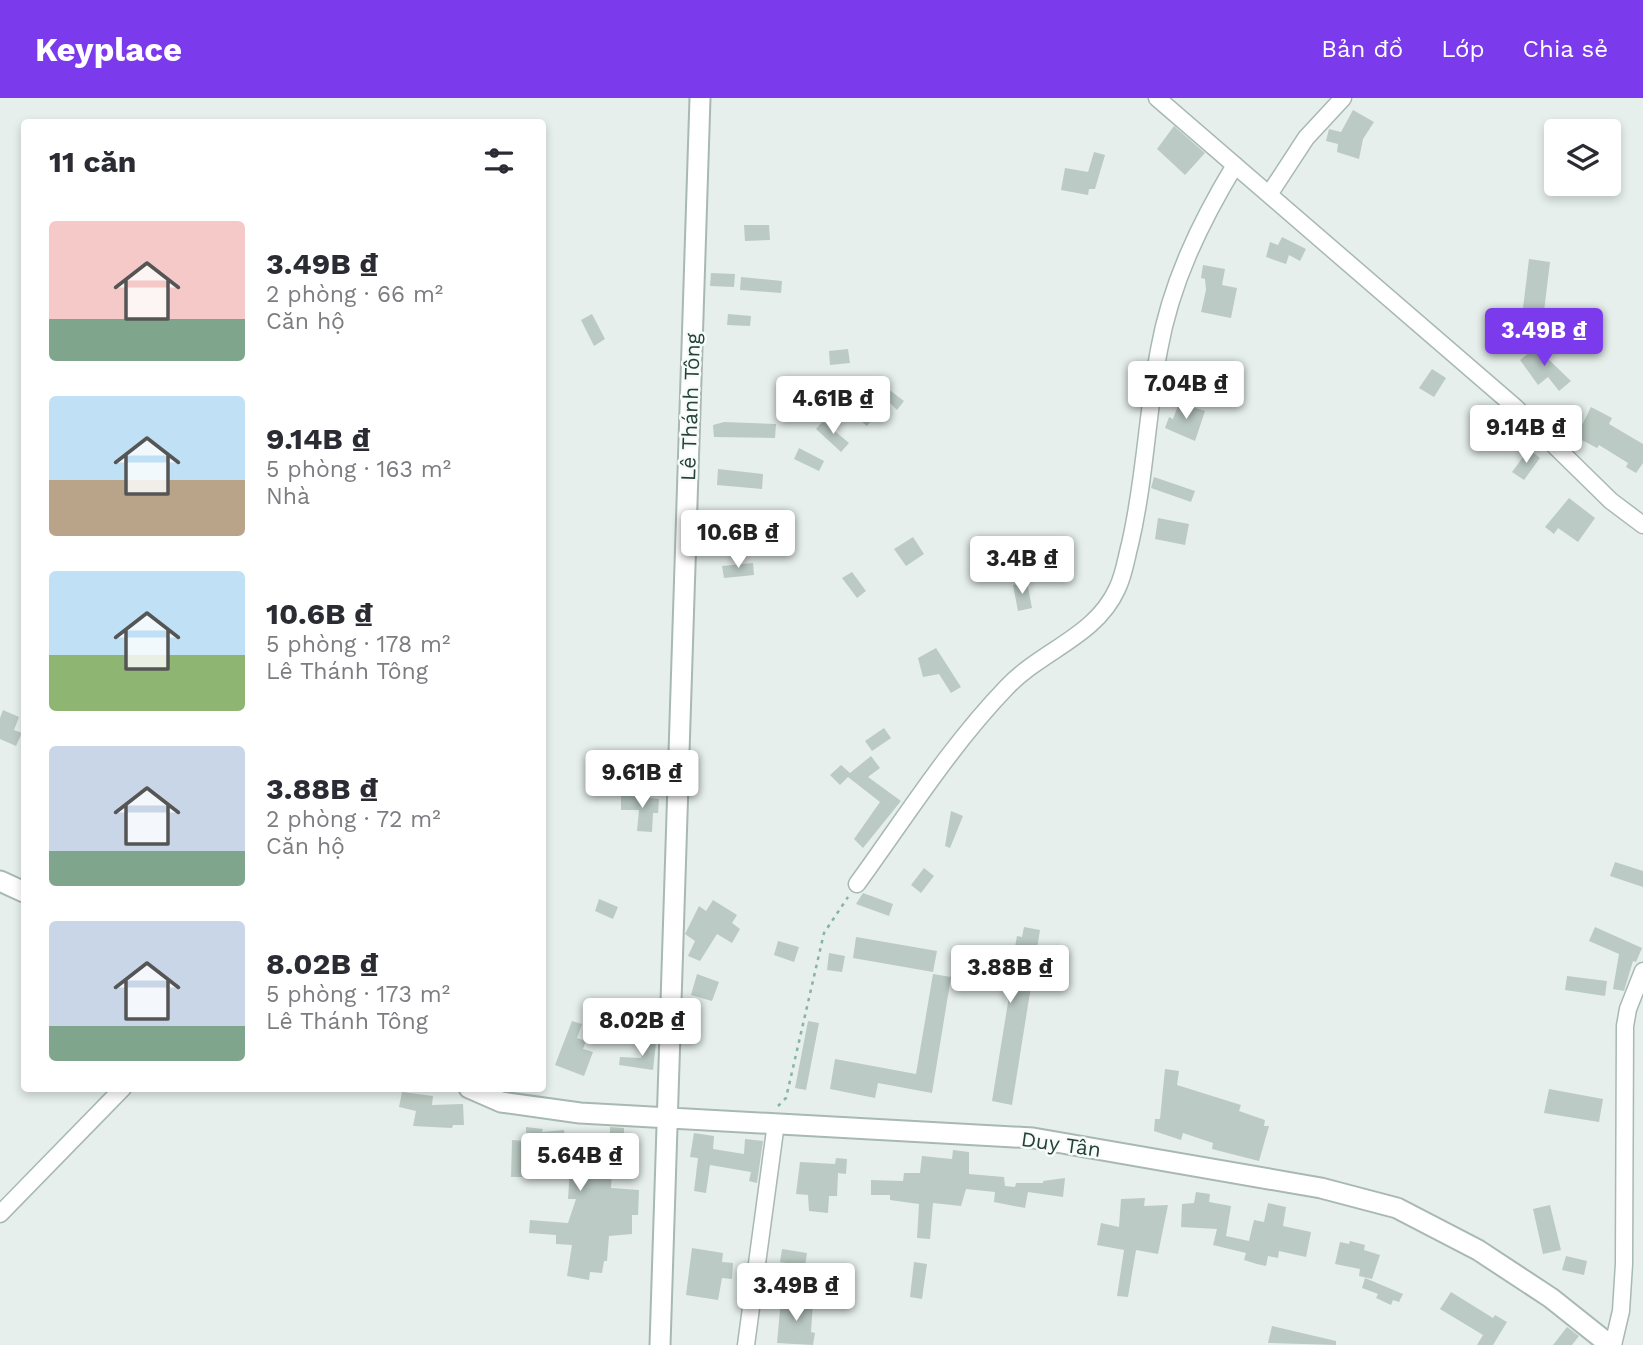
<!DOCTYPE html>
<html lang="vi">
<meta charset="utf-8">
<style>
:root{--surface:#fff;--page:#f7f7f7;--text:#2b2b33;--muted:#7c7c81;--accent:#7c3aed}
body{margin:0;font-family:"Work Sans",sans-serif;background:var(--page);color:var(--text);height:100vh;display:flex;flex-direction:column;font-size:26px;white-space:nowrap}
*{box-sizing:border-box;margin:0}
p{font-size:23px;color:var(--muted)}
.icon{flex:none;width:38px;height:38px;fill:none;stroke:currentColor;stroke-width:2;stroke-linecap:round;stroke-linejoin:round}
.map{position:relative;flex:1;overflow:hidden}
.side{position:absolute;left:21px;top:21px;width:525px;height:973px;display:flex;flex-direction:column;background:var(--surface);border-radius:7px;box-shadow:0 4px 10px #0003}
.side>*{flex:none}
.tools{position:absolute;left:1544px;top:21px;display:grid;gap:14px}
.tools a{display:grid;place-items:center;width:77px;height:77px;border-radius:7px;background:var(--surface);box-shadow:0 4px 10px #0003;font-size:35px}
.price{position:absolute;translate:-50% -60px;padding:0 16px;border-radius:7px;background:#fff;color:#222;font-size:23px;line-height:46px;filter:drop-shadow(0 2px 4px #0008)}
.price::after{content:'';position:absolute;left:50%;top:42px;width:21px;height:16px;margin-left:-10px;background:inherit;clip-path:polygon(0 0,100% 0,50% 100%)}
.price.active{background:var(--accent);color:#fff}
ul{padding:0;list-style:none}
li{display:flex;align-items:center;gap:21px;height:175px;padding:0 28px}
li span{display:grid;place-items:center;flex:none;width:196px;height:140px;border-radius:7px;color:#555}
li>.icon{margin-inline-start:auto}
span .icon{width:84px;height:84px;fill:#fffc;stroke-width:1}
li b{font-size:30px}
h2{display:flex;justify-content:space-between;align-items:center;height:84px;padding:0 28px;font-size:30px}
header{display:flex;align-items:center;gap:42px;box-sizing:border-box;height:98px;padding:0 35px;background:var(--accent);color:#fff}
header strong{font-size:33px}
nav{display:flex;gap:38px;margin-inline-start:auto;font-size:24px}
.map>svg:first-child{display:block}
</style>
<header>
<strong>Keyplace</strong>
<nav><a>Bản đồ</a><a>Lớp</a><a>Chia sẻ</a></nav>
</header>
<div class="map">
<svg width="1643" height="1247" viewBox="0 0 1643 1247">
<rect width="100%" height="100%" fill="#e6efeb"/>
<path fill="#bbcac4" d="M 1353,12 L 1374,24 L 1363,41 L 1359,61 L 1337,54 L 1338,46 L 1326,43 L 1329,31 L 1341,34 Z
M 1174,28 L 1205,55 L 1185,77 L 1157,51 Z
M 1094,54 L 1105,57 L 1095,91 L 1089,91 L 1088,97 L 1061,92 L 1065,70 L 1088,74 Z
M 744,127 L 769,127 L 770,142 L 745,143 Z
M 1282,139 L 1306,151 L 1300,163 L 1289,157 L 1286,166 L 1266,159 L 1270,144 L 1278,147 Z
M 1529,161 L 1550,164 L 1544,213 L 1523,210 Z
M 1203,167 L 1225,171 L 1222,187 L 1237,190 L 1231,220 L 1201,214 L 1206,192 L 1205,181 L 1201,180 Z
M 711,175 L 735,176 L 734,189 L 710,188 Z
M 741,179 L 782,183 L 781,195 L 740,192 Z
M 592,216 L 605,241 L 594,248 L 581,222 Z
M 728,216 L 751,218 L 750,228 L 727,227 Z
M 1543,244 L 1550,254 L 1545,258 L 1571,283 L 1559,293 L 1548,279 L 1538,287 L 1520,262 Z
M 848,251 L 850,265 L 830,267 L 829,253 Z
M 1432,271 L 1446,280 L 1434,299 L 1419,290 Z
M 880,285 L 904,303 L 897,312 L 890,305 L 881,318 L 877,315 L 867,328 L 858,321 L 869,308 L 864,304 Z
M 1179,305 L 1205,313 L 1195,343 L 1165,330 L 1169,319 L 1173,321 Z
M 1591,309 L 1612,320 L 1609,326 L 1643,346 L 1643,365 L 1636,375 L 1626,369 L 1628,365 L 1599,347 L 1597,350 L 1576,339 Z
M 823,323 L 849,345 L 841,354 L 816,331 Z
M 724,324 L 776,326 L 775,340 L 714,339 L 713,327 Z
M 799,350 L 824,363 L 819,373 L 794,361 Z
M 1529,351 L 1540,360 L 1524,382 L 1512,374 Z
M 718,371 L 763,376 L 762,391 L 717,387 Z
M 1154,379 L 1195,393 L 1191,404 L 1151,390 Z
M 1569,400 L 1595,420 L 1578,444 L 1558,430 L 1554,436 L 1545,429 Z
M 719,419 L 730,430 L 711,448 L 701,439 Z
M 1158,420 L 1189,426 L 1185,447 L 1155,441 Z
M 913,439 L 924,456 L 906,468 L 894,451 Z
M 753,465 L 754,477 L 724,480 L 722,468 Z
M 852,474 L 866,493 L 857,500 L 842,480 Z
M 1027,484 L 1032,510 L 1018,513 L 1013,487 Z
M 936,550 L 961,589 L 951,595 L 939,576 L 923,579 L 918,560 Z
M 3,612 L 19,619 L 14,632 L 22,635 L 16,648 L 0,641 L 0,620 Z
M 884,630 L 891,640 L 872,653 L 865,643 Z
M 871,658 L 880,670 L 868,679 L 901,703 L 863,750 L 854,741 L 880,704 L 848,679 L 840,687 L 830,677 L 841,667 L 850,675 Z
M 621,697 L 659,701 L 658,715 L 653,715 L 652,734 L 637,733 L 639,712 L 621,712 Z
M 951,713 L 963,718 L 950,750 L 945,748 Z
M 1615,764 L 1643,773 L 1643,789 L 1610,778 Z
M 924,770 L 934,778 L 921,795 L 911,787 Z
M 863,795 L 893,806 L 889,818 L 856,806 Z
M 599,801 L 618,809 L 613,821 L 595,813 Z
M 713,802 L 737,817 L 732,825 L 740,831 L 732,845 L 717,836 L 700,863 L 688,858 L 695,843 L 685,836 L 699,808 L 706,813 Z
M 1024,829 L 1040,832 L 1012,1007 L 992,1003 L 1011,886 L 961,877 L 964,857 L 1012,865 L 1017,838 L 1022,839 Z
M 1595,829 L 1642,850 L 1636,864 L 1633,863 L 1624,893 L 1613,891 L 1619,856 L 1589,843 Z
M 856,839 L 937,853 L 933,874 L 853,860 Z
M 778,843 L 799,849 L 794,864 L 774,857 Z
M 829,855 L 845,858 L 842,874 L 827,872 Z
M 697,876 L 719,884 L 712,903 L 691,897 Z
M 933,876 L 951,879 L 932,995 L 878,985 L 875,1000 L 830,991 L 835,961 L 916,976 Z
M 1567,878 L 1607,883 L 1605,898 L 1565,892 Z
M 572,923 L 582,926 L 577,940 L 586,943 L 583,951 L 593,954 L 584,978 L 555,967 Z
M 808,923 L 819,925 L 806,992 L 795,990 Z
M 643,943 L 656,945 L 653,972 L 619,967 L 620,959 L 641,960 Z
M 1165,971 L 1179,973 L 1177,987 L 1241,1007 L 1239,1013 L 1265,1022 L 1264,1028 L 1269,1028 L 1259,1063 L 1212,1051 L 1213,1045 L 1183,1035 L 1181,1042 L 1154,1033 L 1155,1021 L 1160,1021 Z
M 1549,991 L 1603,1001 L 1599,1024 L 1544,1015 Z
M 402,994 L 433,998 L 432,1007 L 463,1006 L 464,1027 L 453,1027 L 452,1030 L 413,1028 L 416,1013 L 399,1009 Z
M 526,1029 L 543,1031 L 542,1034 L 564,1032 L 565,1040 L 569,1040 L 610,1039 L 610,1029 L 624,1030 L 624,1041 L 614,1041 L 611,1090 L 639,1092 L 638,1117 L 632,1117 L 632,1136 L 609,1138 L 607,1163 L 604,1163 L 602,1175 L 590,1174 L 589,1182 L 567,1178 L 572,1147 L 556,1146 L 556,1137 L 529,1135 L 530,1122 L 568,1125 L 576,1101 L 568,1101 L 570,1072 L 544,1071 L 543,1079 L 511,1079 L 512,1042 L 526,1043 Z
M 694,1035 L 714,1038 L 713,1051 L 744,1056 L 745,1041 L 763,1043 L 757,1085 L 749,1083 L 751,1074 L 710,1067 L 706,1095 L 694,1093 L 698,1060 L 690,1059 Z
M 953,1052 L 969,1054 L 969,1076 L 1004,1079 L 1005,1088 L 1015,1089 L 1016,1085 L 1043,1085 L 1043,1083 L 1065,1080 L 1063,1099 L 1028,1094 L 1025,1110 L 994,1104 L 995,1094 L 966,1091 L 961,1108 L 933,1105 L 930,1141 L 917,1140 L 919,1106 L 890,1102 L 890,1097 L 871,1097 L 871,1082 L 903,1083 L 904,1075 L 920,1075 L 922,1058 L 952,1061 Z
M 836,1060 L 847,1061 L 846,1076 L 838,1075 L 837,1098 L 829,1098 L 828,1115 L 809,1113 L 808,1097 L 796,1096 L 800,1064 L 835,1066 Z
M 1196,1094 L 1210,1096 L 1209,1104 L 1231,1108 L 1226,1138 L 1249,1143 L 1254,1122 L 1264,1124 L 1268,1105 L 1286,1109 L 1283,1128 L 1311,1134 L 1306,1159 L 1279,1153 L 1278,1160 L 1268,1158 L 1266,1168 L 1257,1166 L 1244,1162 L 1246,1155 L 1213,1147 L 1217,1131 L 1181,1129 L 1182,1106 L 1194,1105 Z
M 1145,1100 L 1144,1108 L 1168,1107 L 1158,1156 L 1136,1152 L 1128,1199 L 1117,1198 L 1124,1152 L 1097,1147 L 1101,1125 L 1119,1129 L 1121,1101 Z
M 1550,1107 L 1561,1152 L 1543,1156 L 1533,1111 Z
M 1350,1143 L 1365,1147 L 1364,1152 L 1380,1157 L 1372,1181 L 1359,1178 L 1360,1171 L 1335,1166 L 1340,1144 L 1349,1146 Z
M 692,1150 L 723,1155 L 722,1164 L 733,1165 L 732,1181 L 722,1180 L 718,1202 L 686,1197 Z
M 782,1151 L 807,1155 L 805,1168 L 780,1164 Z
M 1566,1158 L 1587,1163 L 1584,1177 L 1562,1172 Z
M 914,1164 L 927,1166 L 922,1201 L 910,1199 Z
M 1365,1180 L 1403,1196 L 1399,1204 L 1393,1202 L 1391,1207 L 1376,1200 L 1378,1196 L 1362,1190 Z
M 1451,1194 L 1493,1220 L 1495,1217 L 1507,1224 L 1493,1247 L 1477,1247 L 1483,1237 L 1440,1211 Z
M 781,1201 L 813,1205 L 811,1234 L 815,1235 L 813,1247 L 777,1245 Z
M 1272,1228 L 1336,1243 L 1336,1247 L 1268,1245 Z
M 1567,1229 L 1579,1238 L 1572,1247 L 1553,1247 Z"/>
<g fill="none" stroke-linecap="round" stroke-linejoin="round">
<g stroke="#a8b8b2" stroke-width="19">
<path id="minor" d="M 1157,0 L 1515,309 L 1611,403 L 1643,427
M 1270,95 L 1306,40 L 1343,0
M 857,786 C 905,720 950,648 1007,589 C 1041,553 1096,538 1117,491 C 1124,477 1126,461 1130,446 C 1145,382 1147,316 1159,252 C 1171,185 1200,125 1235,67
M 0,1116 L 123,990
M 746,1247 L 776,1025
M 1613,1247 L 1621,1213 L 1624,1166 L 1625,928 L 1628,911 L 1643,873"/>
</g>
<g stroke="#a8b8b2" stroke-width="23">
<path id="tertiary" d="M 0,783 L 24,794
M 469,990 L 501,1004 L 580,1015 L 1033,1040 L 1321,1090 L 1397,1110 L 1478,1152 L 1551,1200 L 1610,1247
M 660,1247 L 700,0"/>
</g>
<path stroke="#86b3a5" stroke-width="2.5" stroke-dasharray="3.5 5" stroke-linecap="butt" d="M 778,1008 L 786,1000 L 824,835 L 848,799"/>
<use href="#minor" stroke="#fff" stroke-width="16"/>
<use href="#tertiary" stroke="#fff" stroke-width="19"/>
</g>
<g text-anchor="middle" dominant-baseline="central" stroke-width="5" stroke-linejoin="round" paint-order="stroke">
<g font-size="21" fill="#24423a" stroke="#f7fbf9">
<text transform="translate(690 309) rotate(-88)">Lê Thánh Tông</text>
<text transform="translate(1061 1046) rotate(8)">Duy Tân</text>
</g>
</g>
</svg>
<div class="tools">
<a><svg class="icon" aria-label="layers" viewBox="0 0 24 24"><path d="M12 4l9 5-9 5-9-5zM3 14l9 5 9-5"/></svg></a>
</div>
<b class="price active" style="left:1544px;top:270px">3.49B ₫</b>
<b class="price" style="left:1186px;top:323px">7.04B ₫</b>
<b class="price" style="left:833px;top:338px">4.61B ₫</b>
<b class="price" style="left:1526px;top:367px">9.14B ₫</b>
<b class="price" style="left:738px;top:472px">10.6B ₫</b>
<b class="price" style="left:1022px;top:498px">3.4B ₫</b>
<b class="price" style="left:642px;top:712px">9.61B ₫</b>
<b class="price" style="left:1010px;top:907px">3.88B ₫</b>
<b class="price" style="left:642px;top:960px">8.02B ₫</b>
<b class="price" style="left:580px;top:1095px">5.64B ₫</b>
<b class="price" style="left:796px;top:1225px">3.49B ₫</b>
<section class="side">
<h2>11 căn<svg class="icon" aria-label="filters" viewBox="0 0 24 24"><path d="M4 7h16M4 17h16"/><circle cx="9" cy="7" r="2"/><circle cx="15" cy="17" r="2"/></svg></h2>
<ul>
<li><span style="background:linear-gradient(#f6c9c9 70%,#7fa58c 0)"><svg class="icon" aria-label="home" viewBox="0 0 24 24"><path d="M3 11l9-7 9 7M6 9v11h12V9"/></svg></span><div><b>3.49B ₫</b><p>2 phòng · 66 m²</p><p>Căn hộ</p></div></li>
<li><span style="background:linear-gradient(#bfe0f5 60%,#b9a48a 0)"><svg class="icon" aria-label="home" viewBox="0 0 24 24"><path d="M3 11l9-7 9 7M6 9v11h12V9"/></svg></span><div><b>9.14B ₫</b><p>5 phòng · 163 m²</p><p>Nhà</p></div></li>
<li><span style="background:linear-gradient(#bfe0f5 60%,#8fb573 0)"><svg class="icon" aria-label="home" viewBox="0 0 24 24"><path d="M3 11l9-7 9 7M6 9v11h12V9"/></svg></span><div><b>10.6B ₫</b><p>5 phòng · 178 m²</p><p>Lê Thánh Tông</p></div></li>
<li><span style="background:linear-gradient(#c9d6e8 75%,#7fa58c 0)"><svg class="icon" aria-label="home" viewBox="0 0 24 24"><path d="M3 11l9-7 9 7M6 9v11h12V9"/></svg></span><div><b>3.88B ₫</b><p>2 phòng · 72 m²</p><p>Căn hộ</p></div></li>
<li><span style="background:linear-gradient(#c9d6e8 75%,#7fa58c 0)"><svg class="icon" aria-label="home" viewBox="0 0 24 24"><path d="M3 11l9-7 9 7M6 9v11h12V9"/></svg></span><div><b>8.02B ₫</b><p>5 phòng · 173 m²</p><p>Lê Thánh Tông</p></div></li>
</ul>
</section>
</div>
